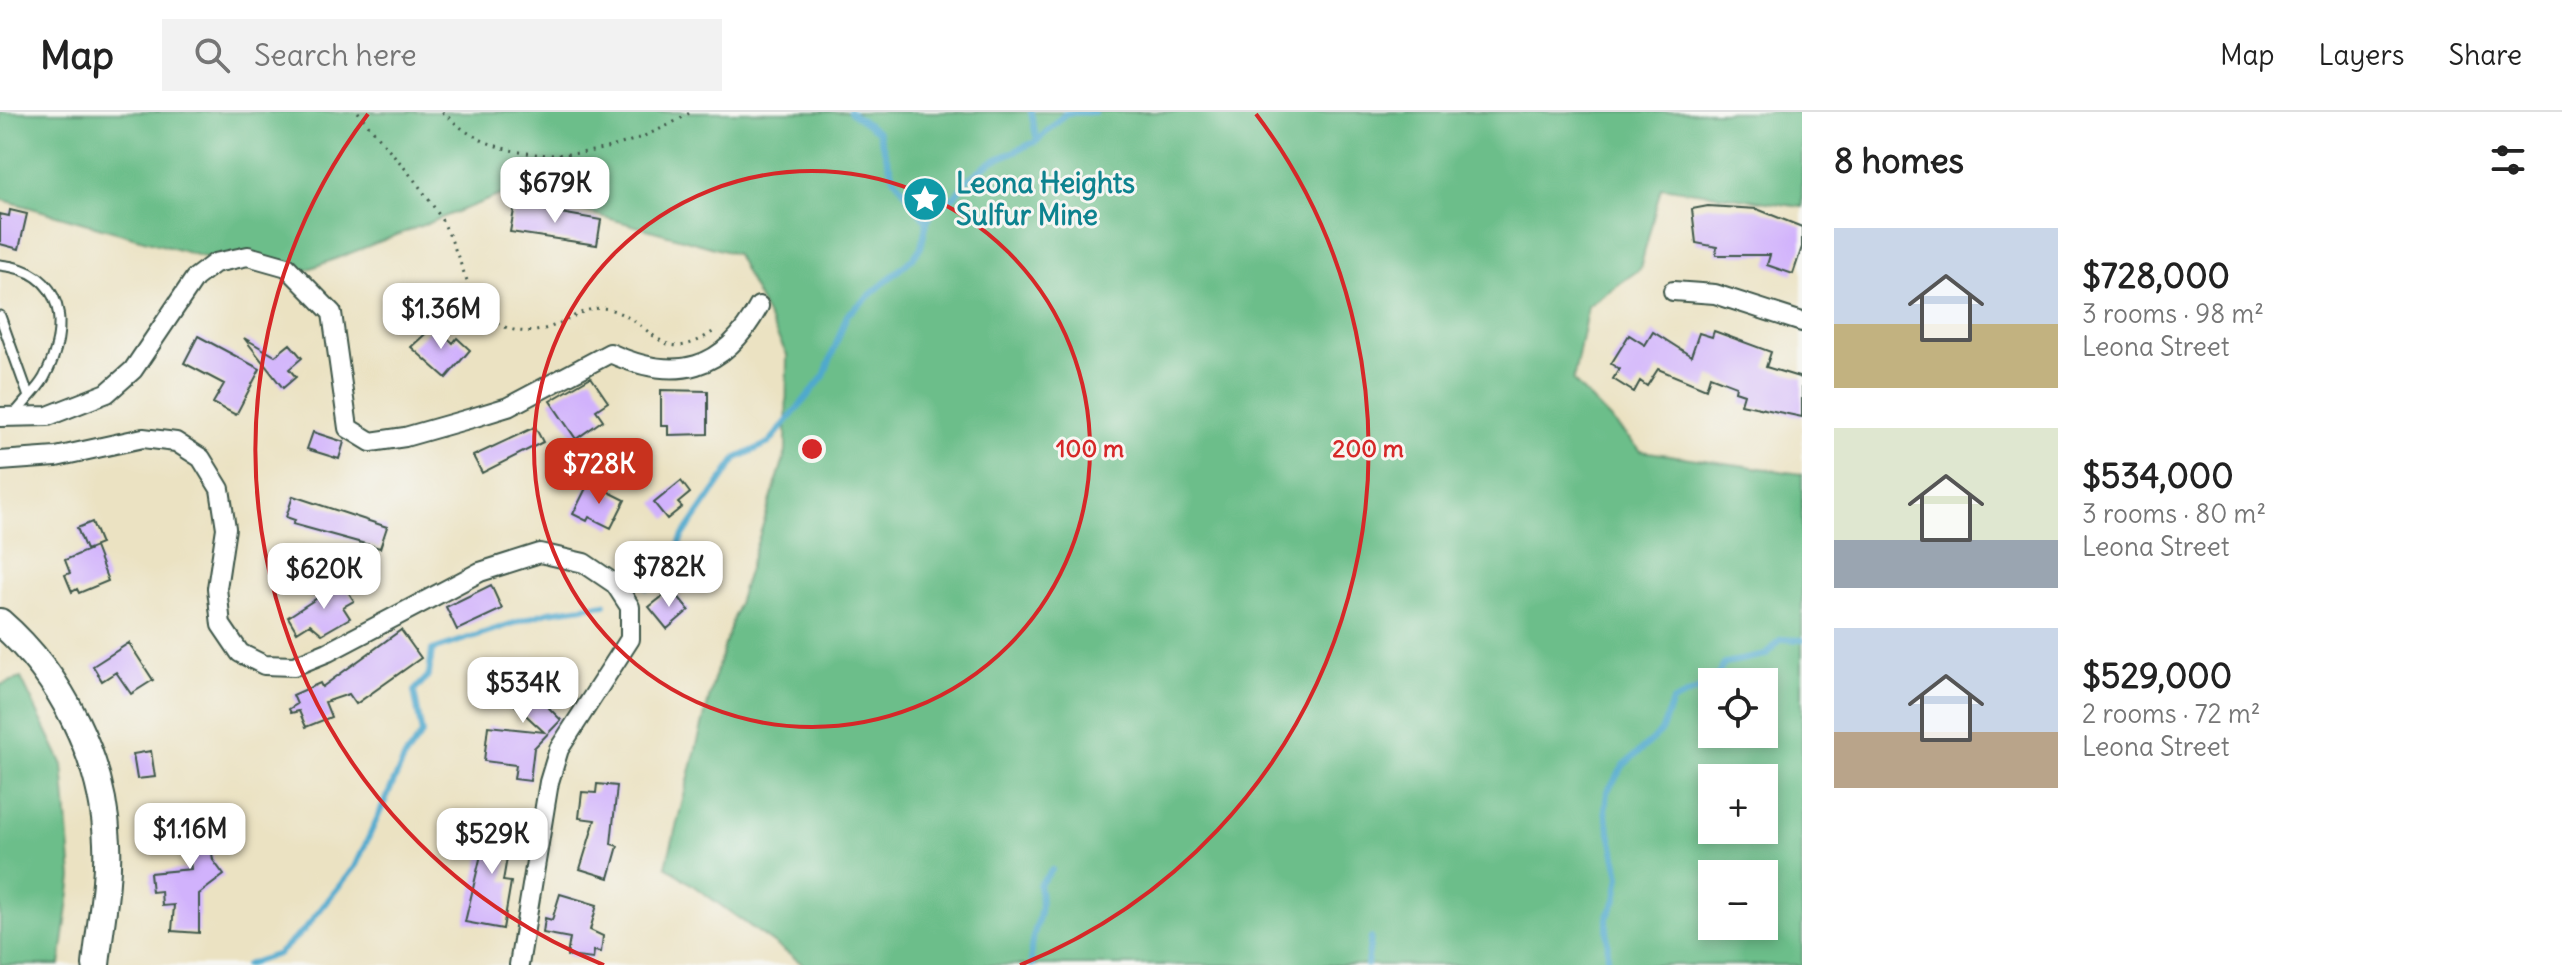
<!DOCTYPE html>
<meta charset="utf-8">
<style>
:root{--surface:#fff;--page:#f2f2f2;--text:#222;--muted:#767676;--line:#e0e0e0;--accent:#c8321e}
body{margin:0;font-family:Delius,sans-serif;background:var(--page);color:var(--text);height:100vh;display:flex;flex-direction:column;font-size:30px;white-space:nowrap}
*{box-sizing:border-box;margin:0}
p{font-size:26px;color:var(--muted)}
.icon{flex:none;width:44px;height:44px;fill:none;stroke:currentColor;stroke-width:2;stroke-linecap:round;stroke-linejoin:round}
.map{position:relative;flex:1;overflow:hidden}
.details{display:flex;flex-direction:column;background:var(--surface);width:760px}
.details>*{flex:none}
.controls{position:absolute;left:1698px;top:556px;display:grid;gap:16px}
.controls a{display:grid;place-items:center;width:80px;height:80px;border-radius:0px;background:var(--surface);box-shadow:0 4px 12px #0003;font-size:40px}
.price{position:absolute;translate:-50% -68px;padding:0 18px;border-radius:16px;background:#fff;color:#222;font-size:26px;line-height:52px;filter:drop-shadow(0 2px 4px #0008)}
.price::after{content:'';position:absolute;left:50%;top:48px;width:24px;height:18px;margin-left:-12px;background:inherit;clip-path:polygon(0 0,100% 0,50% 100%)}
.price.active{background:var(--accent);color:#fff}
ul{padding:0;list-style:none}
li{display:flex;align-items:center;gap:24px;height:200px;padding:0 32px}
li span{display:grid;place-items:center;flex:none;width:224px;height:160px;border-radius:0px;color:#555}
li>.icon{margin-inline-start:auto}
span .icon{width:96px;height:96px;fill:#fffc;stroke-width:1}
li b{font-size:34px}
h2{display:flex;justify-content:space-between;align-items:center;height:96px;padding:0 32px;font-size:34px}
header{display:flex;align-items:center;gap:48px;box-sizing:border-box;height:112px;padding:0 40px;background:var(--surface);border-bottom:2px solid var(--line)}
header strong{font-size:38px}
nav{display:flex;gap:44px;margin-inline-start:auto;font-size:28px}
.search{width:560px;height:72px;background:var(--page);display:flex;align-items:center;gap:20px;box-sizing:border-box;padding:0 28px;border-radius:0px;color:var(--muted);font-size:30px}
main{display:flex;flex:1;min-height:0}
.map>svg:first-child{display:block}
</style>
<header>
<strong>Map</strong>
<div class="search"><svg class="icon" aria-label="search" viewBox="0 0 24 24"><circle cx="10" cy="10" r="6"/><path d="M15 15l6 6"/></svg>Search here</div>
<nav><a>Map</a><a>Layers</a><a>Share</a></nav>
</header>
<main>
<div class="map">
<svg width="1802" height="853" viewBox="0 0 1802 853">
<rect width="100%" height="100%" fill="#f6f6f2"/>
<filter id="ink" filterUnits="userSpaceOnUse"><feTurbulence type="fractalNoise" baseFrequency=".0125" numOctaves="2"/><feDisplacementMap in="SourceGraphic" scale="16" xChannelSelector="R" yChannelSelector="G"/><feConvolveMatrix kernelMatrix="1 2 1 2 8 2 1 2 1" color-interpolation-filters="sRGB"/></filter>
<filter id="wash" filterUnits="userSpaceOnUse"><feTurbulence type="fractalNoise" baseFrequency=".006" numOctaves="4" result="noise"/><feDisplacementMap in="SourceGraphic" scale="32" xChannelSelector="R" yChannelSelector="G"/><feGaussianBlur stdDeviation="1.8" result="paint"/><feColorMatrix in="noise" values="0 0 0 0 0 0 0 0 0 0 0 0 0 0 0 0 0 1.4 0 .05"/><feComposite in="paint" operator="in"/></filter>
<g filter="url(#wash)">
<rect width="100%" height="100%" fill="#ebe2c2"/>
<path fill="#6cbe8a" stroke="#467e5f" stroke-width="2" fill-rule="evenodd" d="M 0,0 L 1802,0 L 1802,95 L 1661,75 L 1640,157 L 1588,194 L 1573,269 L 1641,339 L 1802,362 L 1802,853 L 804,853 L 666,754 L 714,567 L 786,340 L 787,243 L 736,142 L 511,79 L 296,162 L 221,150 L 0,87 ZM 1712,570 L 1764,570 L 1764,622 L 1712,622 ZM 1712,666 L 1764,666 L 1764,718 L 1712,718 ZM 1712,762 L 1764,762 L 1764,814 L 1712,814 Z
M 21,566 L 63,653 L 72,766 L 60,853 L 0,853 L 0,573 Z"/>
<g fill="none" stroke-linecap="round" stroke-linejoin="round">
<path stroke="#4fa9cd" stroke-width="6" d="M 850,0 L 878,20 L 893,64 L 927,110
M 1031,0 L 1037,29
M 647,476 L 675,443 L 682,425 L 737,346 L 769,331 L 824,264 L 847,203 L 914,145 L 921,135 L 927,110 L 936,95 L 954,85 L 969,66 L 991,50 L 1037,29 L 1066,1 L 1095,0
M 1713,570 L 1725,551 L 1766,543 L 1781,527 L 1802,528
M 246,853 L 278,842 L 304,818 L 356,753 L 405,645 L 422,622 L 414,579 L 429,563 L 432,538 L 548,500 L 605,492
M 1032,853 C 1026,819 1047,811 1039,773 L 1052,758
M 1367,853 L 1371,826
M 1608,853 L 1607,806 L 1616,788 L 1620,764 L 1605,699 L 1607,680 L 1624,653 L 1661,620 L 1672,590 L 1712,571"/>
</g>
<g id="blocks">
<path fill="#d1b2fc" d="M 515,93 L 601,108 L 597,133 L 510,120 Z
M 1708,94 L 1757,97 L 1802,115 L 1802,135 L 1793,162 L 1767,153 L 1770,143 L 1716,143 L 1717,135 L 1696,131 L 1692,97 Z
M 10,98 L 27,102 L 19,137 L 0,132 L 0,102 L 9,104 Z
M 434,214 L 453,231 L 457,226 L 470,238 L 446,266 L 411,235 Z
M 1714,219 L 1771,240 L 1766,255 L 1802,266 L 1802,305 L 1741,292 L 1744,282 L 1735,279 L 1736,274 L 1710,264 L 1706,277 L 1658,257 L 1647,274 L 1640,269 L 1634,280 L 1613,267 L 1619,257 L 1611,252 L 1629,223 L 1645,233 L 1653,220 L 1691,244 L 1699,221 L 1712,225 Z
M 198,224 L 260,257 L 236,303 L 213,291 L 224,272 L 184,251 Z
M 244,226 L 275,244 L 290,232 L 302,246 L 289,257 L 296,265 L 283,276 Z
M 591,265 L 608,290 L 596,298 L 603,308 L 576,327 L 550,289 Z
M 661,278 L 708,279 L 708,322 L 668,323 L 668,314 L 661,314 Z
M 535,315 L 543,330 L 482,361 L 473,344 Z
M 313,320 L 344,330 L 339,347 L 307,337 Z
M 681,369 L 690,381 L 678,391 L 682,395 L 667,407 L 654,391 Z
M 589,370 L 625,388 L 611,416 L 589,405 L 587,409 L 573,402 Z
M 293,384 L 387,415 L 380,436 L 293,412 L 295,408 L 286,405 Z
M 92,410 L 101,432 L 86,438 L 77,416 Z
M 95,435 L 108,469 L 79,481 L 77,477 L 72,480 L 65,463 L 70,461 L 65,448 Z
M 342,470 L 354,489 L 343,495 L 350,506 L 322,522 L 310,512 L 297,520 L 288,505 Z
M 491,473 L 502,497 L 457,518 L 446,495 Z
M 672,477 L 689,498 L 667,517 L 649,495 Z
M 401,518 L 421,546 L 356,592 L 349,582 L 325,590 L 331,605 L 306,615 L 299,599 L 291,601 L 289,597 L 297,592 L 293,583 L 320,571 L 322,575 Z
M 129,531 L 153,568 L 131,582 L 116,560 L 102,569 L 93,554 Z
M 531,554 L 556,576 L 546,587 L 552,593 L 549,596 L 561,608 L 534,636 L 530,669 L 514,667 L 516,653 L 484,649 L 488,614 L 544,620 L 504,583 Z
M 151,639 L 155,665 L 137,667 L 133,642 Z
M 597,672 L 617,674 L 611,732 L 618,734 L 609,766 L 580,757 L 595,708 L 579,706 L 582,680 L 596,681 Z
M 213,696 L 216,720 L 209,721 L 213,748 L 224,763 L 199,782 L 199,821 L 172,819 L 174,793 L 162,794 L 161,779 L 152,780 L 150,761 L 191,757 L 187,724 L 179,725 L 176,700 Z
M 491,701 L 514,705 L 503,769 L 511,770 L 503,817 L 465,810 Z
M 560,782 L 597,793 L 590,818 L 603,824 L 601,840 L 594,839 L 593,847 L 567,844 L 570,826 L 543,821 L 545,806 L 552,808 Z"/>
</g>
</g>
<g filter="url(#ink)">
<use href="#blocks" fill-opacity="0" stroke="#3e5649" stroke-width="2"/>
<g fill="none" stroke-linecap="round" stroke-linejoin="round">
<g stroke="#3e5649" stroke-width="13">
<path id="lane" d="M 0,153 C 65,159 71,216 44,266 C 36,280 22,291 13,305
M 0,204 L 29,285"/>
</g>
<g stroke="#3e5649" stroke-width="22">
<path id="street" d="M 1673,179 L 1715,182 L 1802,210
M 0,305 L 48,304 L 107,281 L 133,258 L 195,166 L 215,151 L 248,144 L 287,155 L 332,201 L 348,316 L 371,330 L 405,325 L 472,306 L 508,295 L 610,241 C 676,271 724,259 759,194
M 0,349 L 56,345 L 143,326 L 176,330 L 201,346 L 220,377 L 226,416 L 217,476 L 221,513 L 240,541 L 264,553 L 294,554 L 328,540 L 480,460 L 540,441 L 584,451 L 615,472 L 630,495 L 630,527 L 559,637 L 549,670 L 519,853"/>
</g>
<g stroke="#3e5649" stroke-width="30">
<path id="secondary" d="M 0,510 C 62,564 104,648 107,731 C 109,770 100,813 96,853"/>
</g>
<path stroke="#3e5649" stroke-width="3" stroke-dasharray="2 6" stroke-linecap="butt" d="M 358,0 C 384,33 415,65 437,100 C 456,129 462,166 480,194 C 488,206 501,215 514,218 C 556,228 580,187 612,198 C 660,215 660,257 717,217
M 442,0 C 452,8 461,17 472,23 C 539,61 630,39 691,0"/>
<use href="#lane" stroke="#fff" stroke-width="9"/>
<use href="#street" stroke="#fff" stroke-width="18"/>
<use href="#secondary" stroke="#fff" stroke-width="26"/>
</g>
</g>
<g fill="none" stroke="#d62828" stroke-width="4">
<circle cx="812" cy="337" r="278"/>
<path d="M604 853A556 556 0 0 1 368 2M1256 2A556 556 0 0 1 1020 853"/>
</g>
<defs>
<g id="sight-disc" transform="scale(2.3)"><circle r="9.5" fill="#0f9aa8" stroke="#f6f6f2"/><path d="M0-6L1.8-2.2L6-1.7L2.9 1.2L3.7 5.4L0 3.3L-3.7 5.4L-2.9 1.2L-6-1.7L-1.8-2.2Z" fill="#fff"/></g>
</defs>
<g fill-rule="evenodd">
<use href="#sight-disc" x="925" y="87"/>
</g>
<g text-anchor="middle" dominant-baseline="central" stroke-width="6" stroke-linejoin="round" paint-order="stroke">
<g font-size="28" font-weight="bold" fill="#0d838f" stroke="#f6f6f2" text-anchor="start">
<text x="956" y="71">Leona Heights<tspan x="956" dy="32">Sulfur Mine</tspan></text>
</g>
</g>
<circle cx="812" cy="337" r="12" fill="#d62828" stroke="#f6f6f2" stroke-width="4"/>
<g font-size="24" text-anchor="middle" font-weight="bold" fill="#d62828" stroke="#f6f6f2" stroke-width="6" stroke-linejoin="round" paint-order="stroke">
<text x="1090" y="345">100 m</text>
<text x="1368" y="345">200 m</text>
</g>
</svg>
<div class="controls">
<a><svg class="icon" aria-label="locate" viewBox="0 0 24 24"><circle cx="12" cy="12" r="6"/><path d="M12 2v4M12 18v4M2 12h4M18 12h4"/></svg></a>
<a>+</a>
<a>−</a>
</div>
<b class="price" style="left:555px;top:113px">$679K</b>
<b class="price" style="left:441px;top:239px">$1.36M</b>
<b class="price active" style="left:599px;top:394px">$728K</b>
<b class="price" style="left:669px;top:497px">$782K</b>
<b class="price" style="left:324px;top:499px">$620K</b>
<b class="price" style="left:523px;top:613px">$534K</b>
<b class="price" style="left:190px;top:759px">$1.16M</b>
<b class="price" style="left:492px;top:764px">$529K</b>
</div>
<section class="details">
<h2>8 homes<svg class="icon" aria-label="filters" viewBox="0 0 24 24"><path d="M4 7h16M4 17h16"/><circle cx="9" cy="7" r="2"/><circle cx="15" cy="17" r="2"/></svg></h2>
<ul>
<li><span style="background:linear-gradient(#c9d6e8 60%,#c2b280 0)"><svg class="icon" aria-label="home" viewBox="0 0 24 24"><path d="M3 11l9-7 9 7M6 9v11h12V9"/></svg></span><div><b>$728,000</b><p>3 rooms · 98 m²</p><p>Leona Street</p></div></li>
<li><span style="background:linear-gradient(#dfe7d0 70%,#9aa5b1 0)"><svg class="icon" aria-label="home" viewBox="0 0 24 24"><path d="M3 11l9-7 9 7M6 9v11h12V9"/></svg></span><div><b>$534,000</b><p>3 rooms · 80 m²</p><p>Leona Street</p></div></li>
<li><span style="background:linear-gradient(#c9d6e8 65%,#b9a48a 0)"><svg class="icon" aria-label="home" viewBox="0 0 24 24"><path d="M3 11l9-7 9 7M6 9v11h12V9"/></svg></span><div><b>$529,000</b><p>2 rooms · 72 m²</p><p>Leona Street</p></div></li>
</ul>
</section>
</main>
